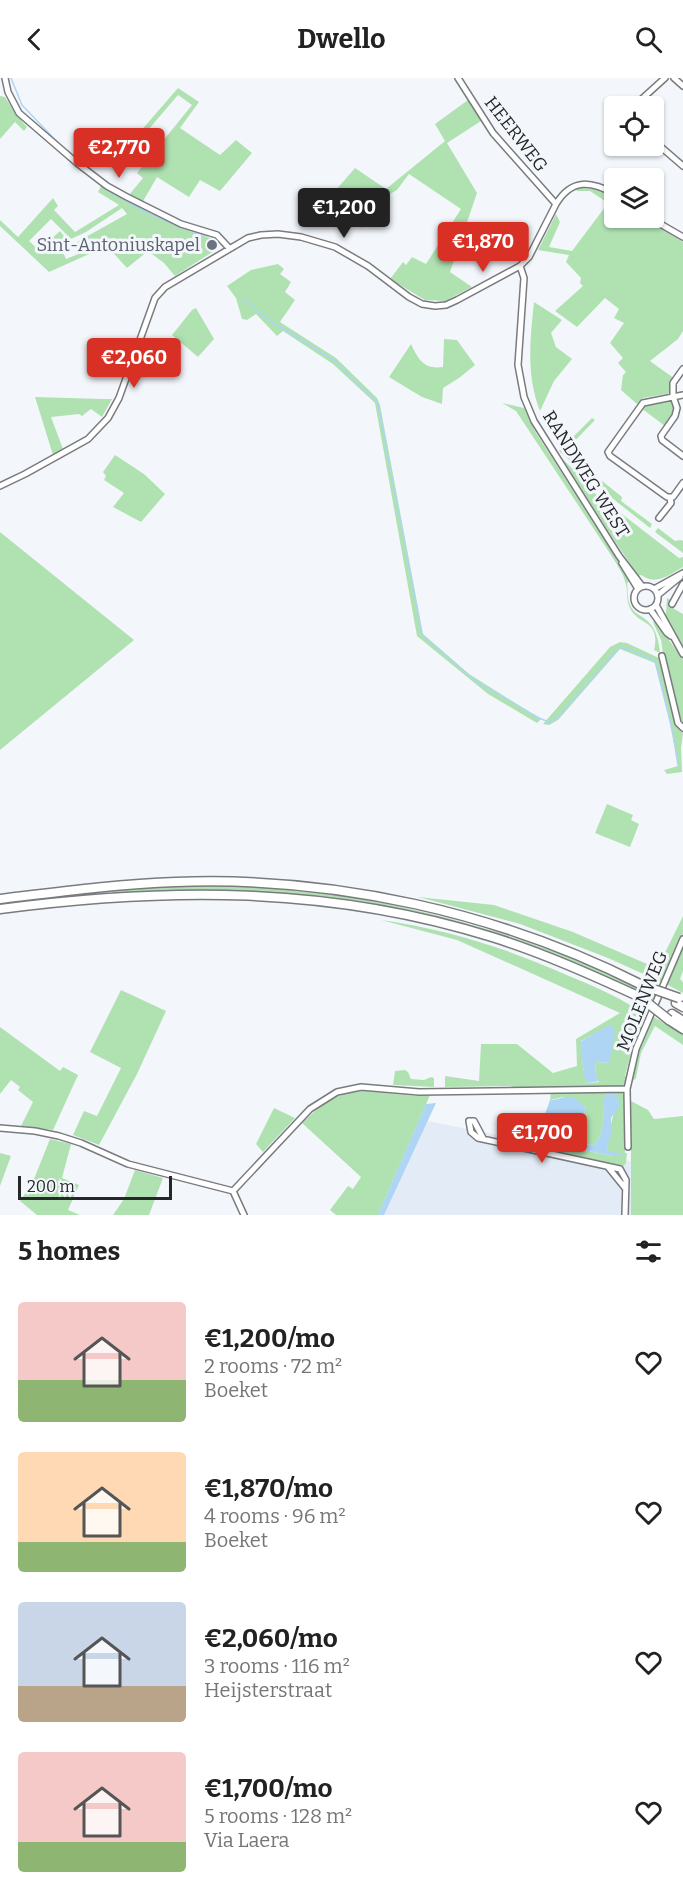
<!DOCTYPE html>
<meta charset="utf-8">
<style>
:root{--surface:#fff;--page:#f6f6f6;--text:#222;--muted:#767676;--accent:#d93025}
body{margin:0;font-family:Bitter,serif;background:var(--page);color:var(--text);height:100vh;display:flex;flex-direction:column;font-size:22px;white-space:nowrap}
*{box-sizing:border-box;margin:0}
p{font-size:20px;color:var(--muted)}
.icon{flex:none;width:33px;height:33px;fill:none;stroke:currentColor;stroke-width:2;stroke-linecap:round;stroke-linejoin:round}
.map{position:relative;height:1137px;overflow:hidden}
.sheet{display:flex;flex-direction:column;background:var(--surface);flex:1}
.sheet>*{flex:none}
.buttons{position:absolute;left:604px;top:18px;display:grid;gap:12px}
.buttons a{display:grid;place-items:center;width:60px;height:60px;border-radius:6px;background:var(--surface);box-shadow:0 2px 4px #0004;font-size:30px}
.scale{position:absolute;left:18px;bottom:15px;width:154px;box-sizing:border-box;padding-left:6px;border:3px solid #262728;border-top:0;font-size:16px;line-height:21px;white-space:nowrap;color:#262728;-webkit-text-stroke:4px #f3f7fb;paint-order:stroke}
.price{position:absolute;translate:-50% -51px;padding:0 14px;border-radius:6px;background:var(--accent);color:#fff;font-size:20px;line-height:39px;filter:drop-shadow(0 2px 3px #0008)}
.price::after{content:'';position:absolute;left:50%;top:36px;width:18px;height:14px;margin-left:-9px;background:inherit;clip-path:polygon(0 0,100% 0,50% 100%)}
.price.on{background:#222;color:#fff}
ul{padding:0;list-style:none}
li{display:flex;align-items:center;gap:18px;height:150px;padding:0 18px}
li span{display:grid;place-items:center;flex:none;width:168px;height:120px;border-radius:6px;color:#555}
li>.icon{margin-inline-start:auto}
span .icon{width:72px;height:72px;fill:#fffc;stroke-width:1}
li b{font-size:26px}
h2{display:flex;justify-content:space-between;align-items:center;height:72px;padding:0 18px;font-size:26px}
header{display:flex;justify-content:space-between;align-items:center;height:78px;padding:0 18px;background:var(--surface);font-size:27px;font-weight:700}
.map>svg:first-child{display:block}
</style>
<header><svg class="icon" aria-label="back" viewBox="0 0 24 24"><path d="M15 5l-7 7 7 7"/></svg>Dwello<svg class="icon" aria-label="search" viewBox="0 0 24 24"><circle cx="10" cy="10" r="6"/><path d="M15 15l6 6"/></svg></header>
<div class="map">
<svg width="683" height="1137" viewBox="0 0 683 1137">
<rect width="100%" height="100%" fill="#f3f7fb"/>
<path fill="#e3ebf6" d="M 403,1038 L 638,1085 L 637,1137 L 359,1137 Z"/>
<path fill="#b0e2b1" fill-rule="evenodd" d="M 178,10 L 199,24 L 180,50 L 220,77 L 236,62 L 252,75 L 220,113 L 200,102 L 189,119 L 157,99 L 142,125 L 129,117 L 143,100 L 137,95 L 192,27 L 178,17 L 136,66 L 132,63 Z
M 0,18 L 5,19 L 15,35 L 27,49 L 24,53 L 15,44 L 0,61 Z
M 468,22 L 481,43 L 447,65 L 477,115 L 450,194 L 472,209 L 445,223 L 425,222 L 390,201 L 403,184 L 406,187 L 412,179 L 426,186 L 461,131 L 409,96 L 397,112 L 383,120 L 362,150 L 329,120 L 355,90 L 386,111 L 445,63 L 435,46 Z
M 101,108 C 138,131 175,150 217,162 L 214,173 L 175,198 L 164,185 L 148,173 L 127,190 L 107,168 L 49,194 L 0,148 L 0,142 L 18,159 L 53,120 L 58,128 L 54,132 L 75,154 L 119,127 L 98,114 ZM 122,130 L 127,136 L 75,165 L 81,175 L 66,181 L 63,174 L 70,166 L 60,153 L 39,172 L 29,163 L 51,141 L 71,161 L 86,154 Z
M 582,110 L 600,112 L 615,121 L 615,140 L 643,140 L 683,164 L 683,253 L 678,261 L 650,283 L 675,301 L 672,315 L 643,320 L 637,326 L 621,312 L 623,297 L 626,294 L 618,285 L 623,280 L 610,265 L 624,245 L 614,240 L 619,231 L 605,220 L 577,249 L 555,233 L 583,208 L 580,205 L 581,200 L 566,184 L 569,177 L 538,172 L 556,136 L 560,144 L 549,169 L 572,173 L 608,125 L 590,113 L 577,113 L 576,111 Z
M 278,186 L 284,191 L 280,196 L 291,204 L 285,214 L 295,222 L 280,244 L 336,280 L 377,320 L 380,327 L 423,556 L 469,596 L 541,641 L 537,645 L 488,616 L 417,558 L 375,325 L 333,286 L 283,253 L 277,258 L 256,236 L 247,242 L 242,241 L 236,220 L 227,208 L 251,192 Z
M 534,224 L 562,242 L 551,255 L 556,269 L 572,281 L 554,303 L 540,333 C 526,297 530,262 534,224 Z
M 196,230 L 214,261 L 198,279 L 172,257 L 192,232 Z
M 444,261 L 457,262 L 475,287 L 459,300 L 443,310 L 442,326 L 422,319 L 389,299 L 411,266 C 418,281 424,292 443,289 Z
M 35,319 L 102,321 L 112,321 L 102,339 L 91,331 L 82,338 L 79,336 L 51,339 L 63,371 L 53,377 Z
M 672,321 L 676,334 L 665,348 L 641,330 L 644,327 Z
M 502,325 L 524,330 L 536,355 L 620,485 L 630,503 L 627,505 C 628,512 627,522 631,529 C 634,535 640,537 645,541 C 656,549 659,563 660,575 L 654,572 C 661,541 638,548 630,530 C 626,523 628,515 626,507 C 624,496 617,487 611,477 L 516,333 Z
M 592,340 L 595,342 L 565,373 L 622,419 L 621,423 L 652,446 L 650,450 L 617,424 L 559,373 Z
M 557,376 L 588,405 L 592,413 L 679,480 L 683,479 L 683,489 C 669,497 656,508 641,497 L 638,498 Z
M 115,377 L 144,396 L 165,416 L 141,444 L 113,429 L 124,415 L 104,402 L 106,398 L 103,394 Z
M 658,450 L 675,463 L 681,462 L 683,463 L 683,475 L 655,454 Z
M 0,454 L 134,562 L 0,672 Z
M 667,520 L 672,523 L 671,529 L 683,536 L 683,571 L 663,538 L 666,535 Z
M 655,543 L 683,581 L 683,648 L 664,583 L 661,562 L 653,544 Z
M 620,564 L 627,565 L 661,581 L 679,649 L 683,655 L 681,670 L 682,694 L 667,696 L 664,692 L 678,688 L 668,635 L 655,585 L 620,571 L 558,642 L 549,647 L 543,646 L 610,569 Z
M 607,726 L 633,737 L 631,742 L 639,746 L 630,769 L 595,755 Z
M 197,807 C 357,807 512,848 656,917 L 653,922 L 528,869 L 330,821 L 239,812 L 114,815 L 111,813 Z
M 418,819 L 494,827 L 573,854 L 654,889 L 659,887 L 683,838 L 683,855 L 661,904 L 608,880 L 520,846 Z
M 381,842 C 447,851 509,871 569,898 C 597,909 622,921 647,937 L 631,974 L 625,998 L 627,999 L 625,1005 L 622,1009 L 514,1010 L 511,1008 L 445,1009 L 445,998 L 479,1003 L 481,966 L 517,966 L 553,995 L 577,988 L 576,961 L 620,935 L 457,862 ZM 609,948 L 614,950 L 608,985 L 596,984 L 595,992 L 599,1004 L 587,1005 L 583,989 L 581,963 Z
M 683,868 L 683,893 L 680,901 L 683,904 L 683,915 L 666,906 Z
M 121,912 L 166,933 L 137,996 L 99,1067 L 73,1057 L 84,1033 L 97,1038 L 121,990 L 90,974 Z
M 652,938 L 683,956 L 683,967 L 655,948 L 641,975 L 636,1000 L 632,1004 L 637,975 Z
M 0,949 L 60,993 L 63,989 L 78,997 L 53,1052 L 21,1048 L 33,1024 L 18,1012 L 20,1009 L 11,1002 L 0,1016 Z
M 405,992 L 408,994 L 411,1001 L 424,1002 L 431,999 L 434,1000 L 434,1009 L 393,1007 L 395,993 Z
M 363,1013 L 416,1018 L 430,1017 L 378,1137 L 336,1137 L 330,1132 L 348,1108 L 353,1111 L 361,1099 L 302,1045 C 320,1028 337,1013 363,1013 Z
M 621,1013 L 625,1019 L 625,1075 L 627,1075 L 626,1085 L 622,1090 L 532,1070 L 534,1062 L 540,1060 L 557,1065 L 565,1046 L 568,1043 L 571,1047 L 568,1065 L 569,1069 L 613,1078 L 607,1071 C 609,1062 611,1039 615,1034 L 604,1021 C 603,1037 606,1055 594,1067 L 580,1066 C 574,1052 583,1042 586,1029 L 563,1019 L 550,1022 L 551,1014 Z
M 631,1023 L 648,1032 L 654,1041 L 683,1038 L 683,1137 L 631,1137 Z
M 274,1030 L 295,1040 L 263,1074 L 256,1066 Z
M 50,1061 L 71,1066 L 62,1100 L 79,1107 L 68,1132 L 80,1137 L 37,1137 L 20,1123 L 32,1106 Z
M 0,1075 L 11,1078 L 0,1108 Z
M 135,1092 L 163,1100 L 149,1137 L 113,1137 L 124,1121 Z"/>
<path fill="#aed5f4" d="M 609,947 L 614,950 L 615,955 L 609,985 L 596,984 L 595,992 L 599,1003 L 587,1005 L 584,997 L 580,964 Z
M 612,1015 L 618,1019 L 620,1028 L 611,1040 L 611,1056 L 607,1071 L 610,1074 L 622,1075 L 622,1077 L 613,1078 L 569,1069 L 568,1065 L 571,1047 L 568,1043 L 565,1046 L 557,1065 L 541,1062 L 543,1042 L 550,1022 C 558,1022 566,1016 575,1020 C 580,1023 580,1026 586,1029 C 583,1042 574,1053 580,1066 L 594,1067 C 607,1054 602,1034 604,1018 Z
M 436,1025 L 384,1137 L 378,1137 L 426,1026 Z"/>
<g fill="none" stroke-linecap="round" stroke-linejoin="round">
<path stroke="#aed5f4" stroke-width="1.5" d="M 11,0 L 22,27 L 63,70
M 101,107 L 107,112 C 139,131 171,148 207,158
M 243,220 L 263,238 L 335,283 L 378,325 L 422,557 L 477,604 L 539,640 L 549,644 L 557,640 L 619,570 L 623,569 L 655,583 L 673,655 L 678,687"/>
<g stroke="#797b7f" stroke-width="8">
<path id="minor" d="M 5,0 L 8,14 L 19,35 L 77,85 L 107,108 L 127,119 L 181,146 L 217,157 L 229,170
M 458,0 L 493,55 L 556,126
M 674,0 L 683,8
M 634,28 L 665,0
M 654,63 L 683,88
M 650,140 L 683,159
M 520,188 L 524,200 L 518,287 L 524,319 L 534,343 L 619,478 L 642,508
M 683,291 L 673,305 L 673,318 L 677,330 L 675,338 L 661,358 L 662,362 L 683,378
M 683,317 L 643,325 L 608,374 L 610,378 L 667,419 L 673,419 L 683,405
M 0,408 L 25,396 L 88,361 L 108,340 L 119,320 L 155,220 L 165,209 L 248,160 L 261,157 L 278,156 L 301,159 L 335,169 L 368,188 L 409,219 L 422,226 L 435,228 L 446,227 L 457,222 L 520,188 L 529,179 L 556,126 C 572,100 591,103 615,116
M 659,440 L 671,425 L 670,420
M 622,485 L 638,511
M634 520a12 12 0 1 1 24 0a12 12 0 1 1-24 0Z
M 654,511 L 683,495
M 658,517 L 680,499
M 672,526 L 683,506
M 656,527 L 683,576
M 650,531 L 667,555 L 671,558
M 662,578 L 678,645 L 683,650
M 469,1043 L 471,1054 L 478,1060 L 620,1091 L 626,1102 L 625,1137
M 469,1043 L 474,1043 L 483,1060
M 0,1050 L 35,1053 L 59,1058 L 81,1065 L 128,1086 L 233,1113
M 628,1069 L 627,1011 L 636,971 L 683,861
M 608,1089 L 625,1110
M 233,1113 L 310,1031 L 337,1014 L 361,1009 L 419,1014 L 627,1011
M 233,1113 L 244,1137"/>
</g>
<g stroke="#797b7f" stroke-width="11">
<path id="highway" d="M 0,821 C 58,814 117,806 176,804 C 336,798 500,835 642,907
M 0,831 C 167,809 330,808 492,859 C 543,875 592,897 640,919
M 676,925 L 683,929
M 672,936 L 683,943
M 669,942 L 683,951"/>
</g>
<use href="#minor" stroke="#fff" stroke-width="5"/>
<use href="#highway" stroke="#fff" stroke-width="8"/>
<g stroke="#797b7f" stroke-width="11" stroke-linecap="butt">
<path id="highway-bridge" d="M 642,907 L 679,920
M 640,919 L 669,942"/>
</g>
<use href="#highway-bridge" stroke="#fff" stroke-width="8"/>
</g>
<circle fill="#6b7280" stroke="#f3f7fb" stroke-width="2" cx="212" cy="167" r="6"/>
<g text-anchor="middle" dominant-baseline="central" stroke-width="6" stroke-linejoin="round" paint-order="stroke">
<g font-size="18" fill="#262728" stroke="#f3f7fb">
<text transform="translate(516 56) rotate(52)">HEERWEG</text>
<text transform="translate(586 396) rotate(58)">RANDWEG WEST</text>
<text transform="translate(642 923) rotate(-68)">MOLENWEG</text>
</g>
<g font-size="18" fill="#5b616d" stroke="#f3f7fb" text-anchor="end">
<text x="200" y="167">Sint-Antoniuskapel</text>
</g>
</g>
</svg>
<div class="buttons">
<a><svg class="icon" aria-label="locate" viewBox="0 0 24 24"><circle cx="12" cy="12" r="6"/><path d="M12 2v4M12 18v4M2 12h4M18 12h4"/></svg></a>
<a><svg class="icon" aria-label="layers" viewBox="0 0 24 24"><path d="M12 4l9 5-9 5-9-5zM3 14l9 5 9-5"/></svg></a>
</div>
<div class="scale">200 m</div>
<b class="price" style="left:119px;top:101px">€2,770</b>
<b class="price on" style="left:344px;top:161px">€1,200</b>
<b class="price" style="left:483px;top:195px">€1,870</b>
<b class="price" style="left:134px;top:311px">€2,060</b>
<b class="price" style="left:542px;top:1086px">€1,700</b>
</div>
<section class="sheet">
<h2>5 homes<svg class="icon" aria-label="filters" viewBox="0 0 24 24"><path d="M4 7h16M4 17h16"/><circle cx="9" cy="7" r="2"/><circle cx="15" cy="17" r="2"/></svg></h2>
<ul>
<li><span style="background:linear-gradient(#f6c9c9 65%,#8fb573 0)"><svg class="icon" aria-label="home" viewBox="0 0 24 24"><path d="M3 11l9-7 9 7M6 9v11h12V9"/></svg></span><div><b>€1,200/mo</b><p>2 rooms · 72 m²</p><p>Boeket</p></div><svg class="icon" aria-label="heart" viewBox="0 0 24 24"><path d="M12 20l-8-8c-3-5 5-10 8-4 3-6 11-1 8 4z"/></svg></li>
<li><span style="background:linear-gradient(#ffd9b3 75%,#8fb573 0)"><svg class="icon" aria-label="home" viewBox="0 0 24 24"><path d="M3 11l9-7 9 7M6 9v11h12V9"/></svg></span><div><b>€1,870/mo</b><p>4 rooms · 96 m²</p><p>Boeket</p></div><svg class="icon" aria-label="heart" viewBox="0 0 24 24"><path d="M12 20l-8-8c-3-5 5-10 8-4 3-6 11-1 8 4z"/></svg></li>
<li><span style="background:linear-gradient(#c9d6e8 70%,#b9a48a 0)"><svg class="icon" aria-label="home" viewBox="0 0 24 24"><path d="M3 11l9-7 9 7M6 9v11h12V9"/></svg></span><div><b>€2,060/mo</b><p>3 rooms · 116 m²</p><p>Heijsterstraat</p></div><svg class="icon" aria-label="heart" viewBox="0 0 24 24"><path d="M12 20l-8-8c-3-5 5-10 8-4 3-6 11-1 8 4z"/></svg></li>
<li><span style="background:linear-gradient(#f6c9c9 75%,#8fb573 0)"><svg class="icon" aria-label="home" viewBox="0 0 24 24"><path d="M3 11l9-7 9 7M6 9v11h12V9"/></svg></span><div><b>€1,700/mo</b><p>5 rooms · 128 m²</p><p>Via Laera</p></div><svg class="icon" aria-label="heart" viewBox="0 0 24 24"><path d="M12 20l-8-8c-3-5 5-10 8-4 3-6 11-1 8 4z"/></svg></li>
</ul>
</section>
